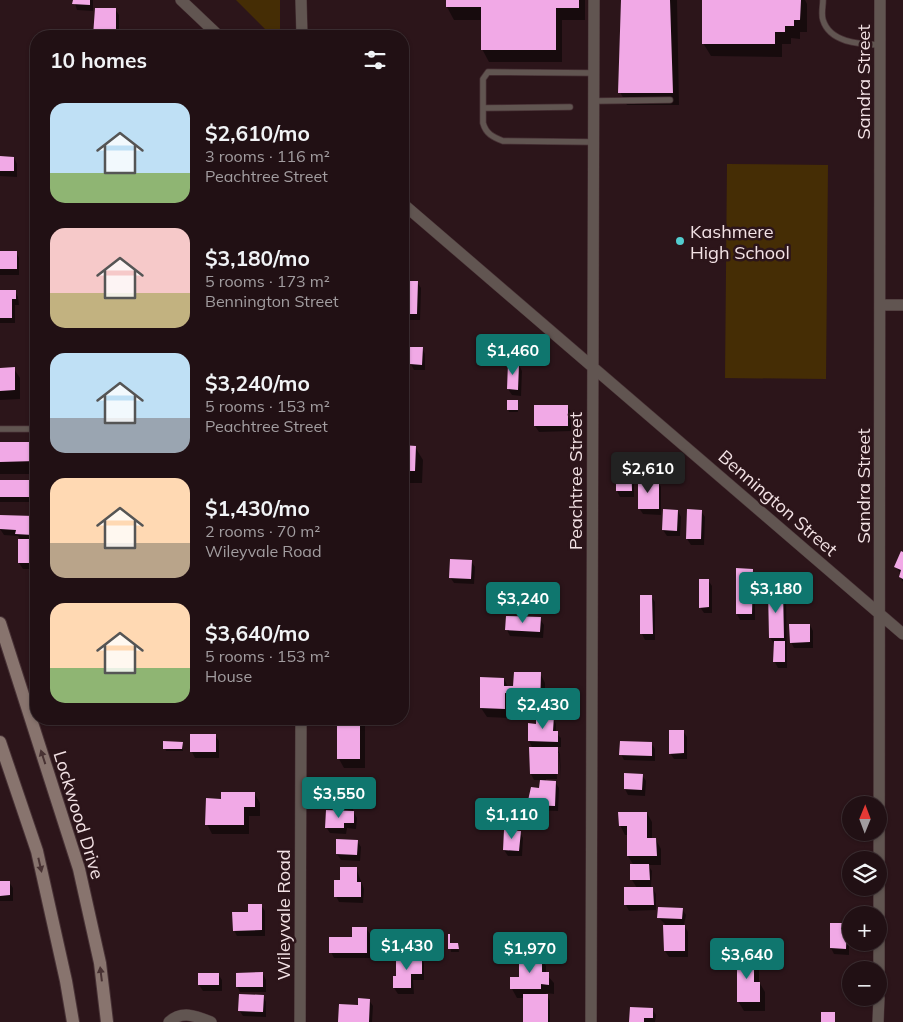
<!DOCTYPE html>
<meta charset="utf-8">
<style>
:root{--surface:#211014;--page:#2d1e22;--text:#f1f3f6;--muted:#a29da0;--line:#3e3034;--accent:#0f766e}
body{margin:0;font-family:Mulish,sans-serif;background:var(--page);color:var(--text);height:100vh;display:flex;flex-direction:column;font-size:19px;white-space:nowrap}
*{box-sizing:border-box;margin:0}
p{font-size:16px;color:var(--muted)}
.icon{flex:none;width:28px;height:28px;fill:none;stroke:currentColor;stroke-width:2;stroke-linecap:round;stroke-linejoin:round}
.map{position:relative;flex:1;overflow:hidden}
.sheet{position:absolute;left:30px;top:30px;width:379px;height:695px;display:flex;flex-direction:column;background:var(--surface);border-radius:20px;box-shadow:0 1px 4px #0004,0 0 0 1px var(--line)}
.sheet>*{flex:none}
.needle{width:32px;rotate:1deg}
.tools{position:absolute;left:842px;top:796px;display:grid;gap:10px}
.tools a{display:grid;place-items:center;width:45px;height:45px;border-radius:50%;background:var(--surface);box-shadow:0 1px 4px #0004,0 0 0 1px var(--line);font-size:25px}
.price{position:absolute;translate:-50% -42px;padding:0 11px;border-radius:5px;background:var(--accent);color:#fff;font-size:16px;line-height:32px;filter:drop-shadow(0 1px 2px #0008)}
.price::after{content:'';position:absolute;left:50%;top:30px;width:15px;height:11px;margin-left:-8px;background:inherit;clip-path:polygon(0 0,100% 0,50% 100%)}
.price.on{background:#222;color:#fff}
ul{padding:0;list-style:none}
li{display:flex;align-items:center;gap:15px;height:125px;padding:0 20px}
li span{display:grid;place-items:center;flex:none;width:140px;height:100px;border-radius:15px;color:#555}
li>.icon{margin-inline-start:auto}
span .icon{width:60px;height:60px;fill:#fffc;stroke-width:1}
li b{font-size:21px}
h2{display:flex;justify-content:space-between;align-items:center;height:60px;padding:0 20px;font-size:21px}
.map>svg:first-child{display:block}
</style>
<div class="map">
<svg width="903" height="1022" viewBox="0 0 903 1022">
<rect width="100%" height="100%" fill="#2c151a"/>
<path fill="#452d05" d="M 236,0 L 280,0 L 280,36 L 272,36 Z
M 727,164 L 828,165 L 826,379 L 725,378 Z"/>
<path fill="#0007" d="M 74,0 L 93,0 L 93,11 L 77,10 Z
M 447,0 L 585,0 L 585,20 L 562,20 L 562,62 L 489,62 L 482,49 L 482,20 L 454,20 L 447,7 Z
M 622,0 L 677,0 L 679,105 L 627,105 L 620,92 Z
M 704,0 L 805,0 L 807,4 L 807,32 L 800,32 L 800,39 L 791,38 L 791,44 L 782,44 L 782,57 L 711,56 L 703,43 Z
M 96,9 L 115,9 L 119,15 L 119,36 L 95,36 Z
M 0,158 L 14,158 L 17,164 L 17,177 L 0,176 Z
M 0,252 L 16,252 L 19,258 L 19,275 L 0,275 Z
M 403,282 L 417,282 L 421,288 L 420,320 L 406,320 L 402,315 Z
M 0,291 L 15,291 L 18,297 L 19,305 L 15,305 L 15,323 L 0,323 Z
M 422,348 L 425,354 L 425,370 L 414,370 L 411,364 Z
M 519,365 L 522,371 L 521,396 L 512,395 L 508,389 Z
M 0,369 L 14,369 L 20,378 L 20,399 L 0,400 Z
M 517,401 L 518,412 L 509,412 L 508,409 Z
M 567,406 L 571,412 L 571,431 L 539,432 L 535,426 Z
M 36,443 L 36,474 L 0,474 L 0,444 Z
M 402,447 L 415,447 L 423,460 L 422,483 L 402,483 Z
M 631,455 L 634,461 L 634,497 L 620,497 L 617,491 Z
M 0,481 L 28,481 L 32,487 L 32,502 L 0,502 Z
M 658,481 L 661,487 L 661,515 L 643,514 L 639,508 Z
M 678,511 L 681,517 L 680,536 L 667,536 L 663,530 Z
M 701,511 L 705,517 L 704,545 L 691,545 L 687,539 Z
M 33,517 L 36,523 L 36,569 L 23,569 L 19,563 L 21,540 L 18,536 L 4,535 L 0,529 Z
M 903,554 L 903,582 L 900,577 L 901,574 L 896,567 Z
M 471,561 L 475,567 L 474,584 L 454,583 L 450,577 Z
M 752,570 L 755,576 L 755,620 L 740,620 L 737,614 Z
M 708,580 L 712,586 L 712,613 L 704,613 L 700,607 Z
M 782,591 L 786,597 L 787,668 L 778,668 L 775,662 L 775,644 L 770,638 Z
M 651,596 L 655,602 L 655,640 L 645,640 L 642,634 Z
M 540,619 L 544,625 L 543,638 L 510,636 L 507,630 Z
M 810,625 L 813,631 L 813,648 L 794,648 L 791,642 Z
M 540,673 L 545,683 L 545,718 L 553,718 L 556,724 L 556,733 L 561,738 L 561,747 L 556,747 L 560,754 L 561,779 L 559,753 L 556,753 L 557,779 L 546,779 L 546,782 L 555,782 L 559,788 L 558,811 L 532,810 L 528,804 L 528,798 L 532,798 L 540,789 L 541,780 L 534,780 L 531,774 L 533,749 L 529,741 L 529,725 L 537,725 L 537,718 L 520,717 L 515,708 L 515,703 L 509,702 L 509,718 L 487,717 L 481,708 L 504,679 L 508,687 L 515,687 Z
M 343,719 L 372,719 L 372,722 L 362,721 L 365,726 L 365,768 L 344,768 L 339,759 L 339,724 L 345,724 Z
M 683,731 L 687,737 L 687,759 L 674,759 L 670,753 Z
M 215,735 L 219,741 L 219,758 L 195,758 L 192,752 Z
M 182,743 L 183,751 L 166,751 L 165,748 Z
M 651,743 L 655,749 L 655,761 L 624,760 L 621,754 Z
M 642,775 L 646,781 L 645,796 L 628,795 L 625,789 Z
M 351,780 L 354,786 L 353,811 L 357,818 L 356,829 L 347,828 L 346,834 L 330,833 L 326,827 L 338,812 L 334,805 Z
M 254,793 L 260,803 L 260,816 L 249,816 L 249,834 L 212,834 L 207,824 L 222,800 Z
M 647,813 L 652,822 L 652,840 L 656,840 L 661,849 L 661,865 L 648,865 L 652,871 L 651,886 L 656,894 L 656,910 L 629,911 L 626,905 L 637,888 L 632,880 L 634,866 L 628,856 L 628,835 L 625,835 L 620,825 Z
M 520,832 L 523,838 L 522,856 L 508,856 L 504,850 Z
M 338,840 L 357,841 L 361,847 L 360,861 L 341,860 L 337,854 Z
M 356,868 L 364,889 L 363,903 L 339,902 L 336,896 L 341,882 Z
M 0,882 L 9,882 L 13,888 L 13,901 L 0,901 Z
M 261,905 L 265,911 L 265,936 L 237,936 L 234,930 L 249,913 Z
M 659,908 L 682,909 L 686,915 L 684,925 L 688,932 L 688,957 L 669,957 L 665,951 L 665,924 L 659,918 Z
M 832,924 L 846,925 L 849,931 L 849,955 L 834,954 L 831,948 Z
M 366,928 L 370,934 L 370,958 L 334,958 L 331,952 Z
M 449,935 L 451,944 L 458,944 L 459,952 L 451,952 Z
M 753,956 L 759,966 L 759,982 L 765,992 L 765,1011 L 744,1011 L 738,1001 Z
M 421,957 L 424,963 L 424,980 L 413,980 L 414,994 L 398,994 L 394,988 L 394,977 Z
M 541,957 L 546,966 L 546,974 L 554,983 L 554,994 L 546,993 L 550,1001 L 550,1022 L 525,1022 L 525,998 L 517,998 L 512,989 Z
M 218,974 L 222,980 L 222,991 L 203,991 L 199,985 Z
M 263,974 L 266,980 L 266,992 L 240,992 L 237,986 Z
M 263,996 L 266,1002 L 266,1017 L 243,1016 L 239,1010 Z
M 369,1000 L 373,1006 L 372,1022 L 340,1022 Z
M 652,1009 L 656,1015 L 655,1022 L 631,1022 Z"/>
<path fill="#f1a9e6" d="M 73,0 L 90,0 L 90,5 L 72,4 Z
M 446,0 L 579,0 L 579,8 L 556,8 L 556,50 L 481,50 L 481,7 L 446,7 Z
M 621,0 L 670,0 L 673,93 L 618,93 Z
M 702,0 L 801,0 L 800,20 L 794,20 L 794,26 L 785,26 L 785,32 L 775,32 L 775,44 L 702,44 Z
M 95,8 L 116,8 L 116,36 L 93,36 Z
M 0,156 L 14,157 L 14,171 L 0,171 Z
M 0,251 L 17,251 L 17,269 L 0,269 Z
M 402,281 L 418,281 L 417,314 L 402,314 Z
M 0,290 L 16,290 L 16,299 L 12,299 L 12,318 L 0,318 Z
M 410,347 L 423,347 L 422,365 L 410,364 Z
M 508,363 L 519,364 L 518,390 L 507,389 Z
M 15,367 L 15,390 L 0,391 L 0,368 Z
M 33,393 L 36,393 L 36,410 L 33,410 Z
M 507,400 L 518,400 L 518,410 L 507,410 Z
M 534,405 L 568,405 L 568,426 L 534,426 Z
M 0,442 L 36,442 L 36,461 L 0,462 Z
M 402,445 L 416,446 L 415,471 L 402,471 Z
M 616,454 L 631,454 L 632,491 L 616,491 Z
M 638,479 L 659,479 L 659,509 L 638,509 Z
M 0,480 L 29,480 L 29,497 L 0,497 Z
M 663,509 L 678,510 L 677,531 L 662,530 Z
M 687,509 L 702,510 L 701,539 L 686,539 Z
M 0,515 L 34,516 L 33,535 L 15,534 L 16,530 L 0,529 Z
M 18,539 L 36,539 L 36,563 L 18,563 Z
M 901,551 L 903,552 L 903,579 L 899,577 L 901,570 L 894,567 Z
M 450,559 L 472,560 L 471,579 L 449,578 Z
M 736,568 L 753,569 L 752,614 L 736,614 Z
M 699,579 L 709,579 L 709,607 L 699,608 Z
M 783,589 L 784,638 L 769,638 L 768,590 Z
M 640,595 L 652,595 L 653,634 L 640,634 Z
M 506,616 L 541,617 L 540,632 L 505,630 Z
M 789,624 L 810,624 L 810,642 L 790,643 Z
M 774,641 L 785,641 L 785,662 L 773,662 Z
M 514,672 L 541,672 L 540,709 L 514,708 L 514,694 L 505,693 L 505,709 L 480,708 L 480,677 L 504,678 L 504,686 L 513,686 Z
M 536,716 L 554,716 L 553,731 L 558,731 L 558,742 L 528,741 L 528,723 L 536,724 Z
M 344,719 L 360,719 L 360,759 L 337,759 L 337,723 L 344,723 Z
M 669,730 L 684,730 L 684,753 L 669,754 Z
M 190,734 L 216,734 L 216,752 L 190,752 Z
M 163,741 L 183,742 L 182,749 L 163,749 Z
M 620,741 L 652,742 L 652,756 L 619,755 Z
M 529,747 L 558,747 L 558,774 L 530,774 Z
M 624,773 L 643,774 L 642,790 L 624,789 Z
M 333,779 L 351,779 L 352,806 L 333,806 Z
M 540,780 L 556,781 L 555,806 L 527,805 L 531,787 L 539,788 Z
M 221,792 L 255,792 L 255,807 L 244,807 L 244,825 L 205,825 L 206,798 L 221,799 Z
M 326,810 L 354,811 L 354,823 L 344,823 L 344,828 L 325,828 Z
M 618,812 L 647,812 L 647,838 L 656,838 L 657,856 L 627,856 L 627,826 L 619,826 Z
M 504,830 L 521,831 L 519,851 L 503,850 Z
M 336,839 L 358,840 L 357,855 L 336,854 Z
M 630,864 L 649,864 L 650,880 L 630,880 Z
M 340,867 L 357,867 L 357,882 L 361,882 L 361,897 L 334,897 L 334,880 L 340,880 Z
M 0,881 L 10,881 L 10,895 L 0,896 Z
M 624,887 L 653,887 L 654,905 L 624,905 Z
M 248,904 L 262,904 L 262,930 L 233,931 L 232,912 L 248,912 Z
M 658,907 L 683,908 L 682,919 L 657,918 Z
M 830,923 L 847,923 L 846,949 L 830,948 Z
M 663,925 L 685,925 L 685,951 L 664,951 Z
M 352,927 L 367,927 L 367,953 L 329,953 L 329,937 L 352,937 Z
M 448,934 L 450,934 L 450,943 L 458,943 L 459,949 L 448,949 Z
M 737,955 L 754,955 L 754,982 L 760,982 L 760,1002 L 737,1002 Z
M 396,956 L 422,956 L 422,974 L 411,974 L 411,988 L 393,988 L 393,976 L 396,976 Z
M 519,956 L 542,956 L 542,972 L 549,972 L 549,985 L 541,984 L 541,989 L 510,989 L 510,977 L 519,977 Z
M 263,972 L 263,987 L 236,987 L 236,973 Z
M 198,973 L 219,973 L 219,985 L 198,985 Z
M 239,994 L 264,995 L 263,1012 L 238,1011 Z
M 523,994 L 548,994 L 548,1022 L 523,1022 Z
M 358,998 L 370,999 L 369,1022 L 338,1022 L 339,1004 L 358,1005 Z
M 630,1007 L 653,1008 L 653,1018 L 644,1018 L 644,1022 L 629,1022 Z
M 821,1012 L 835,1012 L 835,1022 L 821,1022 Z"/>
<g fill="none" stroke-linecap="round" stroke-linejoin="round">
<g stroke="#483236" stroke-width="7">
<path id="lane" d="M 823,0 C 823,6 821,14 823,20 C 830,43 860,44 880,45
M 594,101 L 670,100
M 483,108 L 570,107
M 593,142 L 503,141 C 493,137 486,134 483,123 L 483,79 L 488,72 L 594,73
M 0,429 L 36,429"/>
</g>
<g stroke="#483236" stroke-width="12">
<path id="street" d="M 181,0 L 219,36
M 301,0 L 302,36
M 402,203 L 903,634
M 881,305 L 903,305
M 879,973 L 880,0
M 169,1022 C 182,1010 196,1016 211,1022
M 300,1022 L 301,719
M 591,1022 L 594,0
M 878,1022 L 879,998"/>
</g>
<g stroke="#483236" stroke-width="14">
<path id="secondary" d="M 0,623 L 79,869 L 100,963 L 107,1022
M 0,742 L 37,851 L 66,981 L 73,1022"/>
</g>
<use href="#lane" stroke="#615551" stroke-width="5.5"/>
<use href="#street" stroke="#615551" stroke-width="11"/>
<use href="#secondary" stroke="#88746e" stroke-width="12"/>
</g>
<defs><path id="oneway-solid" d="M-6-.8H1V-3.2L6.5 0L1 3.2V.8H-6Z" transform="scale(1.25)"/></defs>
<g fill="#483233">
<use href="#oneway-solid" transform="translate(43 757) rotate(-108)"/>
<use href="#oneway-solid" transform="translate(40 865) rotate(77)"/>
<use href="#oneway-solid" transform="translate(101 974) rotate(-97)"/>
</g>
<circle fill="#52cdcf" stroke="#2c151a" stroke-width="2" cx="680" cy="241" r="5"/>
<g text-anchor="middle" dominant-baseline="central" stroke-width="5" stroke-linejoin="round" paint-order="stroke">
<g font-size="18" fill="#f3e2e5" stroke="#2c151a">
<text transform="translate(863 82) rotate(-90)">Sandra Street</text>
<text transform="translate(575 481) rotate(-90)">Peachtree Street</text>
<text transform="translate(863 486) rotate(-90)">Sandra Street</text>
<text transform="translate(778 503) rotate(41)">Bennington Street</text>
<text transform="translate(79 815) rotate(73)">Lockwood Drive</text>
<text transform="translate(283 915) rotate(-90)">Wileyvale Road</text>
</g>
<g font-size="18" fill="#f3e2e5" stroke="#2c151a" text-anchor="start">
<text x="690" y="231">Kashmere<tspan x="690" dy="21">High School</tspan></text>
</g>
</g>
</svg>
<div class="tools">
<a><svg class="needle" viewBox="-14 -14 28 28"><path d="M0-13l5 13h-10z" fill="#e53935"/><path d="M0 13l5-13h-10z" fill="#a29da0"/></svg></a>
<a><svg class="icon" aria-label="layers" viewBox="0 0 24 24"><path d="M12 4l9 5-9 5-9-5zM3 14l9 5 9-5"/></svg></a>
<a>+</a>
<a>−</a>
</div>
<b class="price" style="left:513px;top:376px">$1,460</b>
<b class="price on" style="left:648px;top:494px">$2,610</b>
<b class="price" style="left:776px;top:614px">$3,180</b>
<b class="price" style="left:523px;top:624px">$3,240</b>
<b class="price" style="left:543px;top:730px">$2,430</b>
<b class="price" style="left:339px;top:819px">$3,550</b>
<b class="price" style="left:512px;top:840px">$1,110</b>
<b class="price" style="left:407px;top:971px">$1,430</b>
<b class="price" style="left:530px;top:974px">$1,970</b>
<b class="price" style="left:747px;top:980px">$3,640</b>
<section class="sheet">
<h2>10 homes<svg class="icon" aria-label="filters" viewBox="0 0 24 24"><path d="M4 7h16M4 17h16"/><circle cx="9" cy="7" r="2"/><circle cx="15" cy="17" r="2"/></svg></h2>
<ul>
<li><span style="background:linear-gradient(#bfe0f5 70%,#8fb573 0)"><svg class="icon" aria-label="home" viewBox="0 0 24 24"><path d="M3 11l9-7 9 7M6 9v11h12V9"/></svg></span><div><b>$2,610/mo</b><p>3 rooms · 116 m²</p><p>Peachtree Street</p></div></li>
<li><span style="background:linear-gradient(#f6c9c9 65%,#c2b280 0)"><svg class="icon" aria-label="home" viewBox="0 0 24 24"><path d="M3 11l9-7 9 7M6 9v11h12V9"/></svg></span><div><b>$3,180/mo</b><p>5 rooms · 173 m²</p><p>Bennington Street</p></div></li>
<li><span style="background:linear-gradient(#bfe0f5 65%,#9aa5b1 0)"><svg class="icon" aria-label="home" viewBox="0 0 24 24"><path d="M3 11l9-7 9 7M6 9v11h12V9"/></svg></span><div><b>$3,240/mo</b><p>5 rooms · 153 m²</p><p>Peachtree Street</p></div></li>
<li><span style="background:linear-gradient(#ffd9b3 65%,#b9a48a 0)"><svg class="icon" aria-label="home" viewBox="0 0 24 24"><path d="M3 11l9-7 9 7M6 9v11h12V9"/></svg></span><div><b>$1,430/mo</b><p>2 rooms · 70 m²</p><p>Wileyvale Road</p></div></li>
<li><span style="background:linear-gradient(#ffd9b3 65%,#8fb573 0)"><svg class="icon" aria-label="home" viewBox="0 0 24 24"><path d="M3 11l9-7 9 7M6 9v11h12V9"/></svg></span><div><b>$3,640/mo</b><p>5 rooms · 153 m²</p><p>House</p></div></li>
</ul>
</section>
</div>
